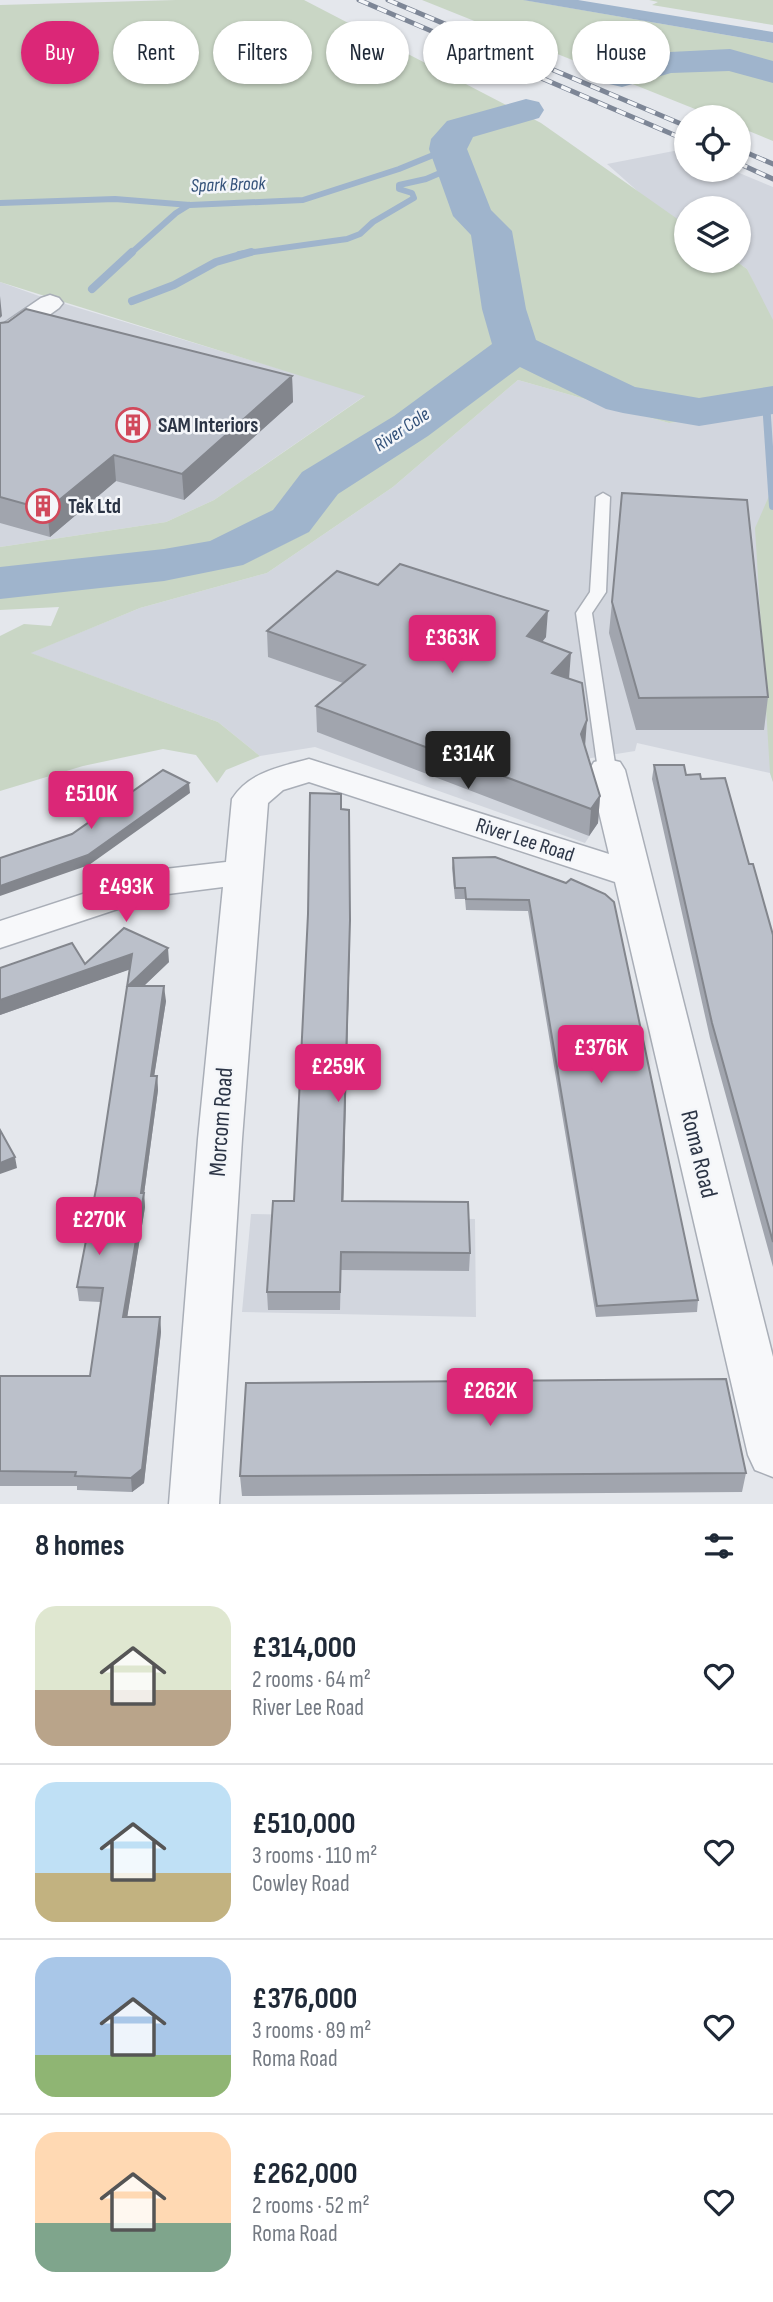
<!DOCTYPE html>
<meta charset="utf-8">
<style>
:root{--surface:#fff;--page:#f6f6f7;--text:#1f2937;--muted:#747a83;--line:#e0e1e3;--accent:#db2777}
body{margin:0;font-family:"Sofia Sans Condensed",sans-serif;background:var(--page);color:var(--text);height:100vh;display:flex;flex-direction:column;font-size:26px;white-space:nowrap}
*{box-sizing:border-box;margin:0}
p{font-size:23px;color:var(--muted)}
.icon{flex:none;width:38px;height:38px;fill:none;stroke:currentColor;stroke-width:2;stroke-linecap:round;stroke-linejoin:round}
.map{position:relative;height:1504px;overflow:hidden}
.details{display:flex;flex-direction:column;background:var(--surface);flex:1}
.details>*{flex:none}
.top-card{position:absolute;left:21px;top:21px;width:732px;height:63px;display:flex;gap:14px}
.tools{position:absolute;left:674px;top:105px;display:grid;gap:14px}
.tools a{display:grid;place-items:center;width:77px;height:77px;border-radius:50%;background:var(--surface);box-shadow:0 2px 5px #0004;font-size:35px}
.price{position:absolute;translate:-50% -60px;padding:0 16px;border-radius:7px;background:var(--accent);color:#fff;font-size:23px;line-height:46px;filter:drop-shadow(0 2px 4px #0008)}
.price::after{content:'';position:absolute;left:50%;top:42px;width:21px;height:16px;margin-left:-10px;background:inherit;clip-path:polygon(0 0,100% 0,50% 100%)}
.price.on{background:#222;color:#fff}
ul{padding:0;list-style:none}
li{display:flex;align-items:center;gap:21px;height:175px;padding:0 35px}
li+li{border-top:2px solid var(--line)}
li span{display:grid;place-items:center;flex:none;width:196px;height:140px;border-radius:21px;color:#555}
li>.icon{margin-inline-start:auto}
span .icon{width:84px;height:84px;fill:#fffc;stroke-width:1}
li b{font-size:30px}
h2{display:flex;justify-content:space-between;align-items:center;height:84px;padding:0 35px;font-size:30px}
.tag{padding:0 24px;border-radius:32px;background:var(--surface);box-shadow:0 2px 5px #0004;font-size:24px;line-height:63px}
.tag.on{background:var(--accent);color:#fff}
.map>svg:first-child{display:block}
</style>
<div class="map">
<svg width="773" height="1504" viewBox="0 0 773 1504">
<rect width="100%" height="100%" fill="#e4e7ec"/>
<path fill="#d2d6de" d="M 684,149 L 686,150 L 686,170 L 732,170 L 773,187 L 773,325 L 747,269 L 736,261 L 738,261 L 738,208 L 686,208 L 686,227 L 651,203 L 607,164 Z
M 0,282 L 39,296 L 366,395 L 214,500 L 166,522 L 0,547 Z
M 518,380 L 669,423 L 773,408 L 773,782 L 770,773 L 637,743 L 635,751 L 579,760 L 598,823 L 585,843 L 315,747 L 260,756 L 218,722 L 30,653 L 140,608 L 267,573 L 393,487 Z
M 251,1214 L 475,1219 L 476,1317 L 242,1312 Z"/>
<path fill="#c9d6c5" d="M 176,0 L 304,0 L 541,123 L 686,225 L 686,261 L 736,261 L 747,269 L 773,320 L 773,408 L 669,423 L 518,380 L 393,487 L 267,573 L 140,608 L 31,653 L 218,722 L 260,756 L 226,770 L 217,783 L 196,755 L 163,749 L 83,766 L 0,791 L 0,636 L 24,624 L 51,626 L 59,607 L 0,610 L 0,547 L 166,522 L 214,500 L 365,396 L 0,282 L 0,5 Z
M 422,0 L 524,0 L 773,43 L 773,141 L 739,127 L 738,117 L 715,117 Z
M 649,0 L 773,0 L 773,25 L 652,5 L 658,2 Z
M 773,487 L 773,782 L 770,773 L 755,528 Z"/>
<path fill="#9fb4cc" d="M 523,0 L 578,0 L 773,32 L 773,43 Z"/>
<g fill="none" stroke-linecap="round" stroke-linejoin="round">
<path stroke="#9fb4cc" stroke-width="6" d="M 0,203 L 115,199 L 190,205 L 303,200 L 399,169 L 448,149
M 130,254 L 176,213 L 189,205
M 239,254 L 347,239 L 360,234 L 373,222 L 414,198 L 412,193 L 399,189 L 399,185 L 426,179 L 454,167"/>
<path stroke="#9fb4cc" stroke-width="8" d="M 92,289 L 132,252
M 132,301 L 174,285 L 216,262 L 251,252
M 766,402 L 773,506"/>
<path fill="#9fb4cc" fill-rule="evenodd" d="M 730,49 L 773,61 L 773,83 L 729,71 L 671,73 L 622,87 L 609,84 L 604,76 L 609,68 L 670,52 Z
M 526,99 L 539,102 L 544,110 L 539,118 L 473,137 L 467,149 L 491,210 L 512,231 L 526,309 L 536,340 L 635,387 L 699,398 L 773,386 L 773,414 L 699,426 L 623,413 L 606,409 L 520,367 L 428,436 L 338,494 L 309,532 L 243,565 L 164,581 L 0,599 L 0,567 L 164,549 L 210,541 L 273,510 L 302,472 L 394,416 L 492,344 L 482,309 L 471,235 L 453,216 L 429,149 L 431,139 L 447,121 Z"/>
<g stroke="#a9aeb7" stroke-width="3">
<path id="service" d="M 603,493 L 610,497 L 606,592 L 592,613 L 616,770 L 607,776 L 598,770 L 576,613 L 590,592 L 596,497 Z"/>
</g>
<g stroke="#a9aeb7" stroke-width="3">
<path id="minor" d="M 50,295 L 59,298 L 63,303 L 59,308 L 9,344 L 0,346 L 0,326 L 41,298 Z
M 309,759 L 609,854 L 589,770 L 594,762 L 607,759 L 620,762 L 625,770 L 773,1357 L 773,1477 L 755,1470 L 748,1455 L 615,882 L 309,782 L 283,790 L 268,803 L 242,1139 L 219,1504 L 169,1504 L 198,1139 L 223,887 L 160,895 L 0,948 L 0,921 L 156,870 L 226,862 L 232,799 C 249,772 280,767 309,759 Z"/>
</g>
<use href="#service" fill="#f7f8fa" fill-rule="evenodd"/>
<use href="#minor" fill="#f7f8fa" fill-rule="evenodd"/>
<g stroke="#7d8696" stroke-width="5">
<path id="rail" d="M 359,0 L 686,140
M 388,0 L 686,126
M 738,149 L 773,164
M 738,163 L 773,179"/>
</g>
<use href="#rail" stroke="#f4f6f9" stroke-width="3.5" stroke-dasharray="10" stroke-linecap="butt"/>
</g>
<path fill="#a1a5ae" d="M 0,323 L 292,376 L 293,402 L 184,500 L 116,481 L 50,537 L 0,523 Z
M 612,602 L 768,697 L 764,730 L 636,730 L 609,633 Z
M 267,631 L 546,637 L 542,642 L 569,679 L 585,747 L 600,796 L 598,823 L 589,836 L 317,732 L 316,706 L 343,683 L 268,657 Z
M 654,765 L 701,779 L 749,864 L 773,935 L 773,1267 L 710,1038 L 652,779 Z
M 341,794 L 350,937 L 343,1201 L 470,1253 L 469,1271 L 341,1270 L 340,1310 L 268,1310 L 267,1292 L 294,1201 Z
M 453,858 L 566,883 L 698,1300 L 697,1312 L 596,1317 L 528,911 L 466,910 L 465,899 L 455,899 L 452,868 Z
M 169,962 L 144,986 L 166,1001 L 154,1076 L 157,1076 L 158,1090 L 144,1194 L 145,1207 L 127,1317 L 160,1317 L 161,1332 L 144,1483 L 132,1492 L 77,1490 L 77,1486 L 0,1486 L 0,1376 L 90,1376 L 101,1302 L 79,1301 L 77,1287 L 97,1184 L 130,969 L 0,1015 L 0,968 Z
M 746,1473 L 742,1492 L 242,1496 L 240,1476 Z"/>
<path fill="#83868d" d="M 0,296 L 2,316 L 0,318 Z
M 292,376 L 293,402 L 184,500 L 182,474 Z
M 114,455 L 116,481 L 50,537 L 47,510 Z
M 548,611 L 546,637 L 525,662 L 527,636 Z
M 571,653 L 569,679 L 552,673 Z
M 587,720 L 585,747 L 581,734 Z
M 189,783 L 190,793 L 89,865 L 0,896 L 0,886 Z
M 600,796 L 598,823 L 589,836 L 591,809 Z
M 349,810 L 350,937 L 343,1219 L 342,1201 Z
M 168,948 L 169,962 L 129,1000 L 128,986 Z
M 132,954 L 134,968 L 0,1015 L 0,1000 Z
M 164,986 L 166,1001 L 152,1090 L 151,1076 Z
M 157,1076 L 158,1090 L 144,1194 L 145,1207 L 125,1331 L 123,1317 Z
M 15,1157 L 17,1168 L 0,1174 L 0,1163 Z
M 160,1317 L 161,1332 L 144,1483 L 132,1492 L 131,1478 Z"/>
<path fill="#bbc0ca" stroke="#83868d" stroke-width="2" d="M 26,309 L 292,376 L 182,474 L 114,455 L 47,510 L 0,497 L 0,323 L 8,322 Z
M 622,493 L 747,500 L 768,697 L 639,698 L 612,602 Z
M 400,564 L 548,611 L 527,636 L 571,653 L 552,673 L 582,683 L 587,720 L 581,734 L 600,796 L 591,809 L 316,706 L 365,665 L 267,631 L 337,571 L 378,585 Z
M 654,765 L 684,765 L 686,775 L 700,774 L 701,779 L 725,778 L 749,864 L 753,864 L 773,935 L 773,1242 L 712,1023 Z
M 163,770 L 189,783 L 88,855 L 0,886 L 0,858 L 72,834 Z
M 310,793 L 341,794 L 341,809 L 349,810 L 350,920 L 342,1201 L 468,1202 L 470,1253 L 341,1252 L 340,1292 L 267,1292 L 273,1201 L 294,1201 L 308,914 Z
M 495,857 L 566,883 L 571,879 L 605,894 L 614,902 L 698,1300 L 597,1306 L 529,900 L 466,899 L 465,888 L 455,888 L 453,858 Z
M 124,928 L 168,948 L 128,986 L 164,986 L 151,1076 L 157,1076 L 141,1193 L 144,1193 L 123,1317 L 160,1317 L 142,1469 L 131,1478 L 75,1476 L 76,1472 L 0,1471 L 0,1376 L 90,1376 L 103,1288 L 77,1287 L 97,1184 L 132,954 L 0,1000 L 0,968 L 72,943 L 85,964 Z
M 0,1130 L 15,1157 L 0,1163 Z
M 726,1379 L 746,1473 L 240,1476 L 246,1383 Z"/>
<defs>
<g id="building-ring" transform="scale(1.75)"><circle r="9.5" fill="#f4f6f9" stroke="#d1495b" stroke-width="1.5"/><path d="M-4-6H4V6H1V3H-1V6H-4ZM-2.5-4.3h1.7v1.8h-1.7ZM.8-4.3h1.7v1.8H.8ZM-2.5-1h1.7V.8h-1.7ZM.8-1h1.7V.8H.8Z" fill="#d1495b"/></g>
</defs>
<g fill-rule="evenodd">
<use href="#building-ring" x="133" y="425"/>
<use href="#building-ring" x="43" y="506"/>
</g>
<g text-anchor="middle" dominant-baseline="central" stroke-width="5" stroke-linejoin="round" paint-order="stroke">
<g font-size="19" font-style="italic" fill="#34527a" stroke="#f4f6f9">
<text transform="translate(228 185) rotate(-2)">Spark Brook</text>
<text transform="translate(402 430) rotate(-34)">River Cole</text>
</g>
<g font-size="21" font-weight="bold" fill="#2b3445" stroke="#f4f6f9" text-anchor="start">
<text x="158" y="425">SAM Interiors</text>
<text x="68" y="506">Tek Ltd</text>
</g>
<g font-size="21" fill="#2b3445" stroke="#f4f6f9">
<text transform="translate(525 840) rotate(18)">River Lee Road</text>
</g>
<g font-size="24" fill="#2b3445" stroke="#f4f6f9">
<text transform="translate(221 1122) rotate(-86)">Morcom Road</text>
<text transform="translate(699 1154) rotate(76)">Roma Road</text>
</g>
</g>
</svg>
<div class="tools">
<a><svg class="icon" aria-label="locate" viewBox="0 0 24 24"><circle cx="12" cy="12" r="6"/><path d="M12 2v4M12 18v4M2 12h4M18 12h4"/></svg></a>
<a><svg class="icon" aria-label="layers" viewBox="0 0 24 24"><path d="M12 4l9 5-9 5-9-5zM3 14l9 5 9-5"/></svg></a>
</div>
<b class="price" style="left:452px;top:675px">£363K</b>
<b class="price on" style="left:468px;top:791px">£314K</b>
<b class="price" style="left:91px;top:831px">£510K</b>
<b class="price" style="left:126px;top:924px">£493K</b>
<b class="price" style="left:601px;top:1085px">£376K</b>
<b class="price" style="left:338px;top:1104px">£259K</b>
<b class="price" style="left:99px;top:1257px">£270K</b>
<b class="price" style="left:490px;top:1428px">£262K</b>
<div class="top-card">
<a class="tag on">Buy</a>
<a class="tag">Rent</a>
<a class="tag">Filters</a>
<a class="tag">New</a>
<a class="tag">Apartment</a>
<a class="tag">House</a>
</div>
</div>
<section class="details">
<h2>8 homes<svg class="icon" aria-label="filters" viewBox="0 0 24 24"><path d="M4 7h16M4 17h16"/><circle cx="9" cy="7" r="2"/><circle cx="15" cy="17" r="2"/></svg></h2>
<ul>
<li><span style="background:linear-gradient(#dfe7d0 60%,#b9a48a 0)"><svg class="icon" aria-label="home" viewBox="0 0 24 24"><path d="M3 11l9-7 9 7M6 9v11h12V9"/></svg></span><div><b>£314,000</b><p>2 rooms · 64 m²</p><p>River Lee Road</p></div><svg class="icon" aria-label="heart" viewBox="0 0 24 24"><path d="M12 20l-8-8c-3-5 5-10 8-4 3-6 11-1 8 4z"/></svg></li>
<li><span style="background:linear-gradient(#bfe0f5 65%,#c2b280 0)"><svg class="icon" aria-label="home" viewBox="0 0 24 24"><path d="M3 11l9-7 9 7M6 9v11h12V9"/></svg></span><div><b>£510,000</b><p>3 rooms · 110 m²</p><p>Cowley Road</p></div><svg class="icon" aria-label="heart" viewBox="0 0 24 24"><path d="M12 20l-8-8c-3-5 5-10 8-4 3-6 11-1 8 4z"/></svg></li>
<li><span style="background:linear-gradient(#a9c7e8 70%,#8fb573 0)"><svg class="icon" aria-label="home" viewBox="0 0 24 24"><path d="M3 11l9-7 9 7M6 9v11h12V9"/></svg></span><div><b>£376,000</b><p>3 rooms · 89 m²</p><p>Roma Road</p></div><svg class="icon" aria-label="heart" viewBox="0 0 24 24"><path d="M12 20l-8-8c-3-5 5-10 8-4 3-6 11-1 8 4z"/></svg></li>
<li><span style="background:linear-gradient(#ffd9b3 65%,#7fa58c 0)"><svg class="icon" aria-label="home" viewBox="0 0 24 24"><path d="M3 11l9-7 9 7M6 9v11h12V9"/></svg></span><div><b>£262,000</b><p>2 rooms · 52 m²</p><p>Roma Road</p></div><svg class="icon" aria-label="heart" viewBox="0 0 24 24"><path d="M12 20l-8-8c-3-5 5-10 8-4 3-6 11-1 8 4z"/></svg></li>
</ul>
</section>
